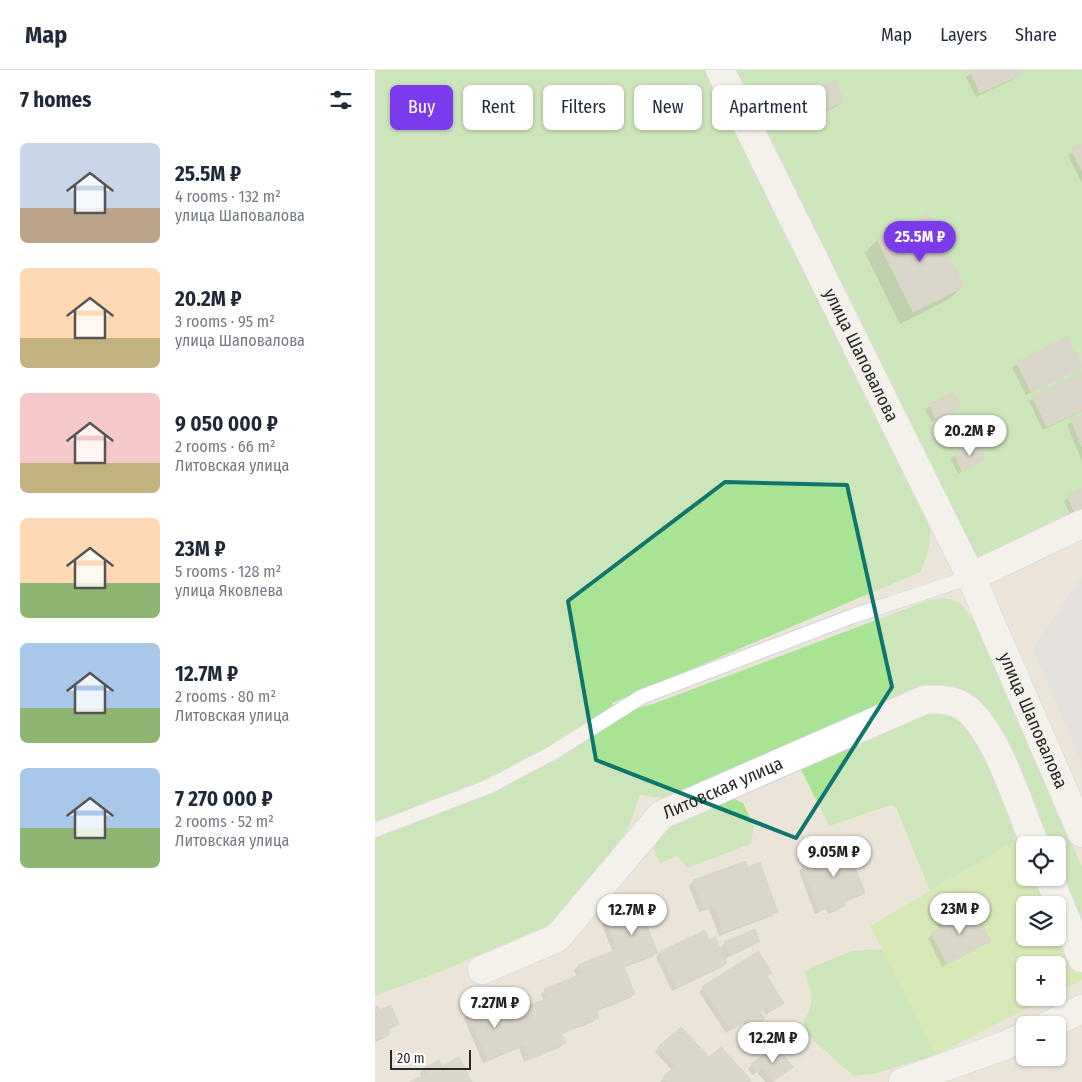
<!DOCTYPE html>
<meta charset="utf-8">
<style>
:root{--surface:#fff;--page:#f6f6f7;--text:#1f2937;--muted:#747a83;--line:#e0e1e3;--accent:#7c3aed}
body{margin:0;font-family:"Fira Sans Condensed",sans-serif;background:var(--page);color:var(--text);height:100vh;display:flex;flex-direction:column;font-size:19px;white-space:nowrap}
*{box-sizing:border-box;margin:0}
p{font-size:16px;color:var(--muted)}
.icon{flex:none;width:28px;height:28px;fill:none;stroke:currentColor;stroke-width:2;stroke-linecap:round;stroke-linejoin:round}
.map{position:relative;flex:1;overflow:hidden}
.drawer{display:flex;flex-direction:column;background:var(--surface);width:375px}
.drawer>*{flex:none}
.guide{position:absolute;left:15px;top:15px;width:475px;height:45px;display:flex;gap:10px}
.buttons{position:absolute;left:641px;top:766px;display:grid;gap:10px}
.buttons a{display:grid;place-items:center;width:50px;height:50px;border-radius:8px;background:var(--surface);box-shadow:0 1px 4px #0004;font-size:25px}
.scale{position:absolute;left:15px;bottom:12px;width:81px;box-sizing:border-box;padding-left:5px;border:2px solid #282828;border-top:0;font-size:14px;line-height:18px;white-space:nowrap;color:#282828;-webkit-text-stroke:4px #fff;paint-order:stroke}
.price{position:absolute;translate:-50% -42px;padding:0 11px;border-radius:18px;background:#fff;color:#222;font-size:16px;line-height:32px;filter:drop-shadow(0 1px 2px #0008)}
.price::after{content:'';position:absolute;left:50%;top:30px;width:15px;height:11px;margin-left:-8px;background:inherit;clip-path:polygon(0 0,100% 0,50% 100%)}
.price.current{background:var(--accent);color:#fff}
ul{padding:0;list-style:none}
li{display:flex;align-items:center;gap:15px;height:125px;padding:0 20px}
li span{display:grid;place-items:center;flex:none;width:140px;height:100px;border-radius:8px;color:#555}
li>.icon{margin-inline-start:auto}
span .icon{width:60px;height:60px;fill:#fffc;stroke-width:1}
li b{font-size:21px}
h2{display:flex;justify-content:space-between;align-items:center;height:60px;padding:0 20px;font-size:21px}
.tag{padding:0 18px;border-radius:8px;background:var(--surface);box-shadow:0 1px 4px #0004;font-size:18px;line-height:45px}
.tag.current{background:var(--accent);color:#fff}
header{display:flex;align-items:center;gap:30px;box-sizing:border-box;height:70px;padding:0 25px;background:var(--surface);border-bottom:1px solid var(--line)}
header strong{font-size:24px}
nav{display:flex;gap:28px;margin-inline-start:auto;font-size:18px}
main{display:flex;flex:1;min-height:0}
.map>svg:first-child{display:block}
</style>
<header>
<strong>Map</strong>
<nav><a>Map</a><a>Layers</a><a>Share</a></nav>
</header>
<main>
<section class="drawer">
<h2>7 homes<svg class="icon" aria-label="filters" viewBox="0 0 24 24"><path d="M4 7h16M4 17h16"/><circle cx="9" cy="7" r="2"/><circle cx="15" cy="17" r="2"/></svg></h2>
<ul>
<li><span style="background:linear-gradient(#c9d6e8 65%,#b9a48a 0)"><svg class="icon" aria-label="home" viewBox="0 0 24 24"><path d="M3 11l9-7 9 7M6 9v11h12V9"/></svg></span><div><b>25.5M ₽</b><p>4 rooms · 132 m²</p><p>улица Шаповалова</p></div></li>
<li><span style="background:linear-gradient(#ffd9b3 70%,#c2b280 0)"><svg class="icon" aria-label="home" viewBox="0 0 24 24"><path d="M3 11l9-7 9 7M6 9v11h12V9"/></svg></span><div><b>20.2M ₽</b><p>3 rooms · 95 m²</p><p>улица Шаповалова</p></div></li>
<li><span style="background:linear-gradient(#f6c9c9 70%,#c2b280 0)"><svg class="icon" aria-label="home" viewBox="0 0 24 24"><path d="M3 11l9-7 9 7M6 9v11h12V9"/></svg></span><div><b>9 050 000 ₽</b><p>2 rooms · 66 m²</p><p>Литовская улица</p></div></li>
<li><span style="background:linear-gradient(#ffd9b3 65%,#8fb573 0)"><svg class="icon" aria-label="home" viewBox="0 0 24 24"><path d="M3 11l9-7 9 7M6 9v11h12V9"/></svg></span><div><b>23M ₽</b><p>5 rooms · 128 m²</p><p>улица Яковлева</p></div></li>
<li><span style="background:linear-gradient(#a9c7e8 65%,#8fb573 0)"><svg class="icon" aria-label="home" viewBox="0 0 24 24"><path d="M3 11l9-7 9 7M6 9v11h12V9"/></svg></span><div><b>12.7M ₽</b><p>2 rooms · 80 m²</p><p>Литовская улица</p></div></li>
<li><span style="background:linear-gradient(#a9c7e8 60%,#8fb573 0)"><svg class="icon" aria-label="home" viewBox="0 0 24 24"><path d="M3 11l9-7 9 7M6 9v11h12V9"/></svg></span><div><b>7 270 000 ₽</b><p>2 rooms · 52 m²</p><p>Литовская улица</p></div></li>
</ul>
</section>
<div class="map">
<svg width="707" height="1012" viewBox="0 0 707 1012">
<rect width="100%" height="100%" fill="#ebe5d9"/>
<path fill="#dedbe3" d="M 707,506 L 707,694 L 658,578 Z"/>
<path fill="#a9e494" d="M 0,0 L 707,0 L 707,447 L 591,506 L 554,444 C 557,466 555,482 545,502 L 237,633 L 241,643 L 278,634 L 554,530 C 583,524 588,535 603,557 L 707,797 L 707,866 L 682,808 L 682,775 L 669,775 L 596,629 L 287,728 L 265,725 L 252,761 L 181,858 L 160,868 L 155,863 L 74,898 L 0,926 Z
M 550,642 L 580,645 L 601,661 L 642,763 L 637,773 L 555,821 L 521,737 L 516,735 L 454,756 L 424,695 Z
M 353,726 L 368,733 L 379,756 L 376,774 L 312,798 L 302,786 L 285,793 L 275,771 L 290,754 Z
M 507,879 L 561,985 L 499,1004 L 479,1006 L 432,965 L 428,951 C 441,934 436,922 430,903 L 435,898 L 477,881 Z"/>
<path fill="#beec8f" d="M 642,763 L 650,775 L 650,808 L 666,808 L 678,835 L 650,835 L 650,868 L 682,868 L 683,845 L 707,902 L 707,910 L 683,923 L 682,895 L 650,895 L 650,928 L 673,928 L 561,985 L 495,856 L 637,773 Z"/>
<path fill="#0003" d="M 601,0 L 641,0 L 643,4 L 639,9 L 601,27 L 591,7 Z
M 468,31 L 464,35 L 412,59 L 404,41 L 408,37 Z
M 707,76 L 707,113 L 693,85 Z
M 552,146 L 587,217 L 574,229 L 525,254 L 490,183 L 502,170 Z
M 691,268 L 705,297 L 651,325 L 637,297 Z
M 707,303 L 707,341 L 668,360 L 654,331 Z
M 578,324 L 584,337 L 557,352 L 550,339 Z
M 707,346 L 707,391 L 692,355 Z
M 580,385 L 609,389 L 583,404 L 576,389 Z
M 707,420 L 707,443 L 697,448 L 689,431 Z
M 468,776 L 470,781 L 483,792 L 479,796 L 489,822 L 485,826 L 468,833 L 469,835 L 465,839 L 453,844 L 451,839 L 440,844 L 424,801 L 428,797 L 448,789 L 447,786 L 451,782 Z
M 370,792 L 402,842 L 397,846 L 344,866 L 334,839 L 324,842 L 314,816 L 318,811 Z
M 579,840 L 584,850 L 615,871 L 567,897 L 553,868 L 565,860 L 560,851 Z
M 231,851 L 281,882 L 277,887 L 248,898 L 259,924 L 255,928 L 220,942 L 222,947 L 218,952 L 187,964 L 190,973 L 186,977 L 149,992 L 144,978 L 108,993 L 89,948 L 94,943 L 128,929 L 134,945 L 169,931 L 166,924 L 170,920 L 202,907 L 199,900 L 203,896 L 238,883 L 227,855 Z
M 334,871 L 344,879 L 350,873 L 383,871 L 379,875 L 349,889 L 351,893 L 347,897 L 297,921 L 281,887 L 285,883 Z
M 391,906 L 408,932 L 391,945 L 388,940 L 384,942 L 384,953 L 373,960 L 368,952 L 351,963 L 324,922 L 328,918 Z
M 0,938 L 22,954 L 12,961 L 13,964 L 9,968 L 0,972 Z
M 284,978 L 334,989 L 373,1012 L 285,1012 L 297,1000 L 280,982 Z
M 63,992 L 67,997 L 96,1012 L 38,1012 L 47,1007 L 45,1003 L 49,999 Z
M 377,995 L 416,997 L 398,1012 L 390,1012 L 382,1002 L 377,1005 L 373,999 Z"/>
<path fill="#c6c3b8" stroke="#c7c1b3" d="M 598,0 L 643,0 L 645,5 L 605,23 L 595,2 Z
M 460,11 L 469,31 L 416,56 L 407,36 Z
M 707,74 L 707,101 L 696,79 Z
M 553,144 L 589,217 L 538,242 L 502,169 Z
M 692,267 L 707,297 L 656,322 L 641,292 Z
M 707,302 L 707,340 L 672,357 L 657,326 Z
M 578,322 L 586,337 L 561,349 L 554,334 Z
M 707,345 L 707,377 L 696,349 Z
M 603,373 L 610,389 L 587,401 L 579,384 Z
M 707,418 L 707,442 L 701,445 L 692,426 Z
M 468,774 L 471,780 L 474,778 L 475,782 L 480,780 L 485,792 L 479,794 L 490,823 L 468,831 L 470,836 L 457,841 L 455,836 L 444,841 L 427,796 L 453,786 L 451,781 Z
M 371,791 L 373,797 L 385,792 L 403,842 L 348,862 L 338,835 L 328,839 L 318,810 Z
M 264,836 L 283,883 L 249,896 L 230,850 Z
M 580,838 L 584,848 L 600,840 L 616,871 L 572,894 L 556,863 L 569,856 L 564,846 Z
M 380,859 L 385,871 L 355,885 L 349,872 Z
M 330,860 L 334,870 L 340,867 L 352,893 L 301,918 L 284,882 Z
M 242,879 L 260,924 L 221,940 L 203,895 Z
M 383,881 L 397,903 L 392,906 L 409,933 L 395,942 L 392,936 L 385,941 L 390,949 L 378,957 L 373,949 L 356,960 L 327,917 Z
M 206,904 L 224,948 L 187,963 L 169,919 Z
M 129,928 L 148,975 L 112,990 L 93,942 Z
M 173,928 L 191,973 L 154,989 L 135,943 Z
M 16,935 L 24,954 L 13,959 L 15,964 L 0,970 L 0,937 L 3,936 L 5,940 Z
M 306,957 L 323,975 L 301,996 L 283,977 Z
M 323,975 L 334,987 L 346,977 L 376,1010 L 374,1012 L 292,1012 L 288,1007 Z
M 401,975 L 418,997 L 397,1012 L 387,998 L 382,1002 L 376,994 Z
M 84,987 L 97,1012 L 35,1012 L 52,1004 L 49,998 L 64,990 L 67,996 Z"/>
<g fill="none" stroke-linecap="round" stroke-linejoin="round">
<g stroke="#cfd1e2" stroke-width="16">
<path id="service" d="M 0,760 L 115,716 L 179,682 L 266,627 L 478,546 L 596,507"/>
</g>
<g stroke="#cfd1e2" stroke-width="30">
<g id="minor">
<path id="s1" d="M 345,0 L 596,507 L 707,763"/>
<path d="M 596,507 L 707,454"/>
<path d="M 674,808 L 707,888"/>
<path id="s2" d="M 107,900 L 182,868 L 286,745 L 549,630 C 564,629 579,629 592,639 C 622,664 645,738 660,775"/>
<path d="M 674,955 L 707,939"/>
<path d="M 528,1012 L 631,975 L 650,966"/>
</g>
</g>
<use href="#service" stroke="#fff" stroke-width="14"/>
<use href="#minor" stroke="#fff" stroke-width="28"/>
</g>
<path d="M0 0H707V1012H0ZM 350,412 L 472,415 L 517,617 L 421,768 L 221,690 L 193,531 Z" fill="#ebe5d9" fill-opacity=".55" fill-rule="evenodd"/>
<path fill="none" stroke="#0f766e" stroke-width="4" stroke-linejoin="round" d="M 350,412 L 472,415 L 517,617 L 421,768 L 221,690 L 193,531 Z"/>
<g text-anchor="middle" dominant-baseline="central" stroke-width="4" stroke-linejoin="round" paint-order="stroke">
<g font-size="18" fill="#282828" stroke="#fff">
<text stroke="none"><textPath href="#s1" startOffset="318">улица Шаповалова</textPath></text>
<text stroke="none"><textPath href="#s1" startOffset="722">улица Шаповалова</textPath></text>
<text stroke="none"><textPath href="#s2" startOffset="310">Литовская улица</textPath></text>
</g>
</g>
</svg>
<div class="buttons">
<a><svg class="icon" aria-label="locate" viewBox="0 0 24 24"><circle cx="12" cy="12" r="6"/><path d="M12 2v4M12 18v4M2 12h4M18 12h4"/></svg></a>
<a><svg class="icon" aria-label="layers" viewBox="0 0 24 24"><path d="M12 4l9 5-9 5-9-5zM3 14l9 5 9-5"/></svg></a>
<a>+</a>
<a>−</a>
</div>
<div class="scale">20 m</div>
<b class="price current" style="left:545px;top:193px">25.5M ₽</b>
<b class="price" style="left:595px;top:387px">20.2M ₽</b>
<b class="price" style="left:459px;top:808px">9.05M ₽</b>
<b class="price" style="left:585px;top:865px">23M ₽</b>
<b class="price" style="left:257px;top:866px">12.7M ₽</b>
<b class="price" style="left:120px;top:959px">7.27M ₽</b>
<b class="price" style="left:398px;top:994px">12.2M ₽</b>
<div class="guide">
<a class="tag current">Buy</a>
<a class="tag">Rent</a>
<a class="tag">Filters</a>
<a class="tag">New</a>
<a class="tag">Apartment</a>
</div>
</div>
</main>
